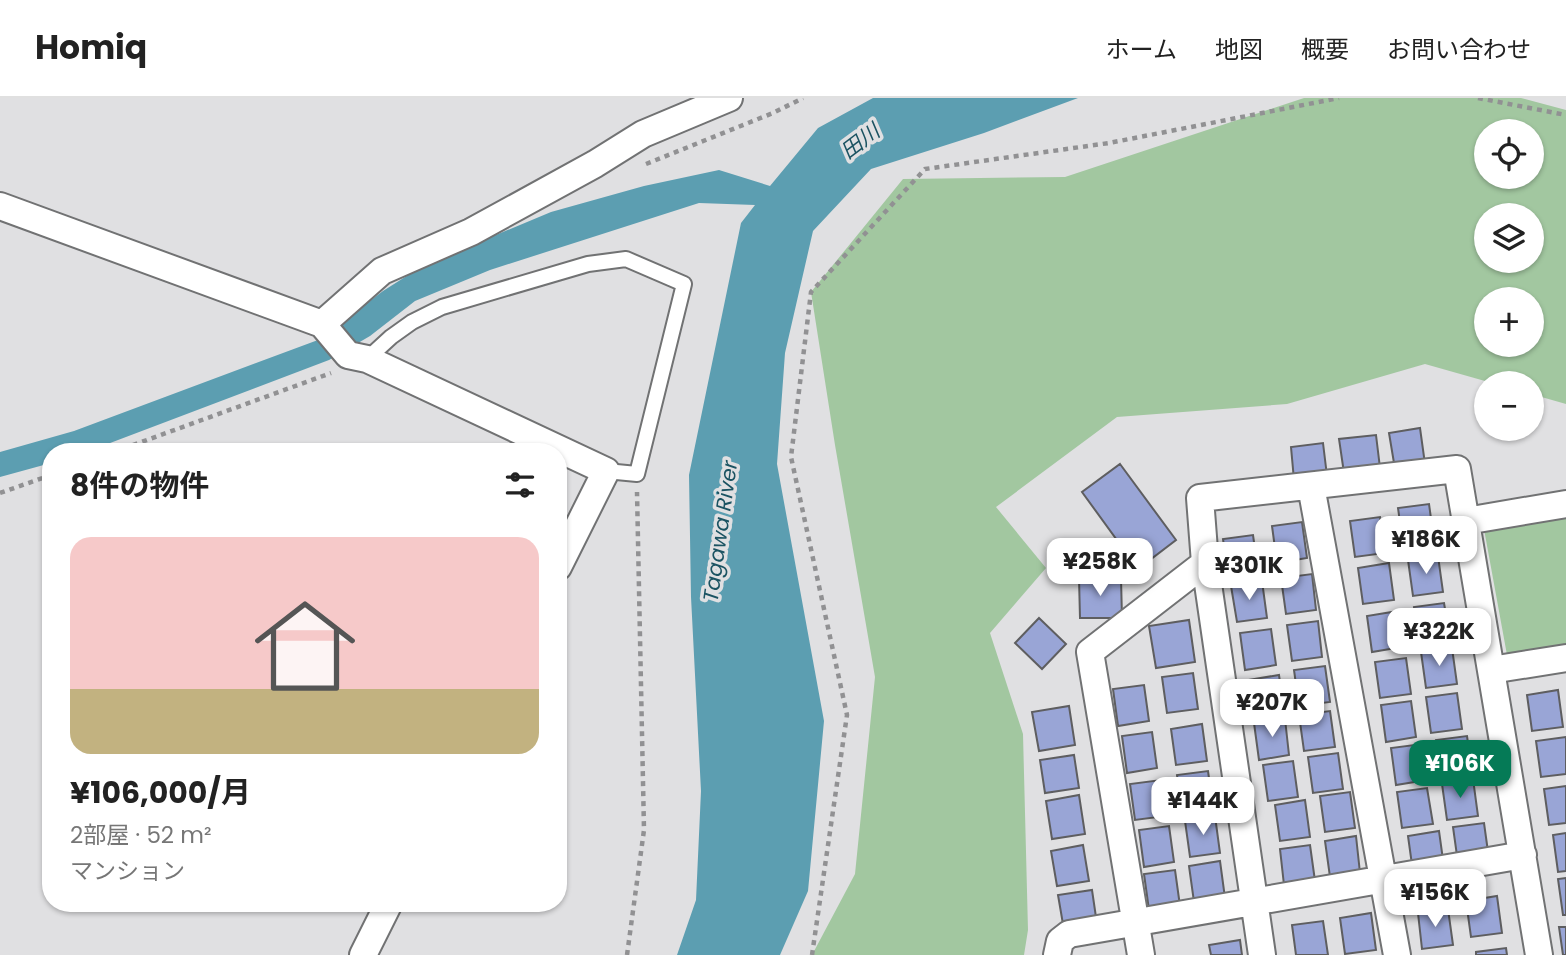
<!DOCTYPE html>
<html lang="ja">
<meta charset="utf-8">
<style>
:root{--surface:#fff;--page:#f2f2f2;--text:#222;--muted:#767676;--line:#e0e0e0;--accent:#057a56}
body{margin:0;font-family:Poppins,"Noto Sans JP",sans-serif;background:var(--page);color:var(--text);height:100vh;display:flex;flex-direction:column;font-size:26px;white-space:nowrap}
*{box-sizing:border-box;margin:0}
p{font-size:23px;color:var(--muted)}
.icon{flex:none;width:38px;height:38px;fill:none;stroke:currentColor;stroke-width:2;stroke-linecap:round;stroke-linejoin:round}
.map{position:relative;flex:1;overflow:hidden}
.details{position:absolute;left:42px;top:345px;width:525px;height:469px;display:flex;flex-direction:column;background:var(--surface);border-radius:28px;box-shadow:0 2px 5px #0004}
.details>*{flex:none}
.tools{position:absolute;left:1474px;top:21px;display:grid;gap:14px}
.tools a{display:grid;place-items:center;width:70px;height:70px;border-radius:50%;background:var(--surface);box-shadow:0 2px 5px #0004;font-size:35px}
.price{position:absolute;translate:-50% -60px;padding:0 16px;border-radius:14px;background:#fff;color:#222;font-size:23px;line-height:46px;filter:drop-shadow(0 2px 4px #0008)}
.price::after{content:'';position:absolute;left:50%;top:42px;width:21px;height:16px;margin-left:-10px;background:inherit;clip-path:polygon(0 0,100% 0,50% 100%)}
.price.on{background:var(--accent);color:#fff}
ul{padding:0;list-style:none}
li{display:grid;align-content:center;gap:14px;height:371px;padding:0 28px}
li span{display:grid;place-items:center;height:217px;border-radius:21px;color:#555}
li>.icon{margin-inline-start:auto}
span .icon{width:126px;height:126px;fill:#fffc;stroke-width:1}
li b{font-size:30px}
h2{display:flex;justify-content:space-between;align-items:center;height:84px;padding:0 28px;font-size:30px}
header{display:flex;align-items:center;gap:42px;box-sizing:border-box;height:98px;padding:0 35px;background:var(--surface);border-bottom:2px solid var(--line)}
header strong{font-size:33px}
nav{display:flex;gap:38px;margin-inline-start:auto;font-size:24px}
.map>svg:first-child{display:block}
</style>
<header>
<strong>Homiq</strong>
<nav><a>ホーム</a><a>地図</a><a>概要</a><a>お問い合わせ</a></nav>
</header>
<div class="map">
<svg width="1566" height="857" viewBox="0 0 1566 857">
<rect width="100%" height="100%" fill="#e0e0e2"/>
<path fill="#a2c7a0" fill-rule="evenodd" d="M 1304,0 L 1521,0 L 1566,12 L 1566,306 L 1531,296 L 1531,285 L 1492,285 L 1425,266 L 1287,306 L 1117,319 L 996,409 L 1046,470 L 990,535 L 1023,636 L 1028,832 L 1024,857 L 812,857 L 855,776 L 875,579 L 835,347 L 811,194 L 903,81 L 1065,79 ZM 1486,33 L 1531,33 L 1531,79 L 1486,79 ZM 1486,117 L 1531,117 L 1531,163 L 1486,163 ZM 1486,201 L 1531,201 L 1531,247 L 1486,247 Z
M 1566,417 L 1566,546 L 1507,557 L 1484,431 Z"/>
<path fill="#5c9eb1" d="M 873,0 L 1078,0 L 984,35 L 871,71 L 813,133 L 785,255 L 777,366 L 824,623 L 808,793 L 780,857 L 677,857 L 696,802 L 701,693 L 691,499 L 689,377 L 741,125 L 755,107 L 699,105 L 490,172 L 415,203 L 370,238 L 329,262 L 89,353 L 51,354 L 51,365 L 0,379 L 0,354 L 74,333 L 318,242 L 383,193 L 424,167 L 551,114 L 644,88 L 719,72 L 770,88 L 818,30 Z"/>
<path fill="#99a5d6" stroke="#5e5e60" stroke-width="2" d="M 1420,330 L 1425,366 L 1395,371 L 1389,335 Z
M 1376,337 L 1380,370 L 1344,375 L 1339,341 Z
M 1323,345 L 1327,378 L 1294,382 L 1291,349 Z
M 1120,366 L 1176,442 L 1138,471 L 1082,394 Z
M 1429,406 L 1434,442 L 1403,446 L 1398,410 Z
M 1380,419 L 1385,455 L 1355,459 L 1350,423 Z
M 1302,424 L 1307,460 L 1277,465 L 1272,428 Z
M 1253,437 L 1258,473 L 1228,477 L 1223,441 Z
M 1438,458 L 1443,494 L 1413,498 L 1408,462 Z
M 1389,465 L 1394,502 L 1363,506 L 1358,470 Z
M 1312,476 L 1316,512 L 1286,516 L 1281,480 Z
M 1079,480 L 1121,480 L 1122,520 L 1080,520 Z
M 1262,483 L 1267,520 L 1237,524 L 1231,488 Z
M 1444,505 L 1450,541 L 1419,545 L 1414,509 Z
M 1398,513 L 1402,549 L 1372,554 L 1367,518 Z
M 1039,520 L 1066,546 L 1042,571 L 1015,545 Z
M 1189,522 L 1195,564 L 1156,570 L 1149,528 Z
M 1318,523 L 1322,559 L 1292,563 L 1287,527 Z
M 1271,531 L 1276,567 L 1245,572 L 1240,535 Z
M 1452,550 L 1457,586 L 1426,590 L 1421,554 Z
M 1406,560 L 1411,596 L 1380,600 L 1375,564 Z
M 1325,568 L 1330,604 L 1299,608 L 1294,572 Z
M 1193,575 L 1198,611 L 1167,615 L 1162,579 Z
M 1279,577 L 1284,614 L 1253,618 L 1248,582 Z
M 1144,587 L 1149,623 L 1118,628 L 1113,591 Z
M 1558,592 L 1563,629 L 1532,633 L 1527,597 Z
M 1457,595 L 1462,631 L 1431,635 L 1426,599 Z
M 1411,603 L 1416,639 L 1386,644 L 1381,607 Z
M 1069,608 L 1075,647 L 1039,653 L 1032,614 Z
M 1330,613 L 1335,649 L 1304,653 L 1299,617 Z
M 1285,621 L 1289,657 L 1259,662 L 1254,625 Z
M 1202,626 L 1207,663 L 1176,667 L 1171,631 Z
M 1152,634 L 1157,670 L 1127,675 L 1122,638 Z
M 1467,638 L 1472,674 L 1441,678 L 1436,642 Z
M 1566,639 L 1566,676 L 1541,679 L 1536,643 Z
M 1422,646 L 1427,682 L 1396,687 L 1391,650 Z
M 1338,655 L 1343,691 L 1313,695 L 1308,659 Z
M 1074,657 L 1079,690 L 1045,695 L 1040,662 Z
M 1293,663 L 1298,699 L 1268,703 L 1263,667 Z
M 1208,673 L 1213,709 L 1182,713 L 1177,677 Z
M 1473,681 L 1478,718 L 1447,722 L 1442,686 Z
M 1161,682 L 1166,718 L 1135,722 L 1130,686 Z
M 1566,688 L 1566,725 L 1549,727 L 1544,691 Z
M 1427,690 L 1433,726 L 1402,730 L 1397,694 Z
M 1350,694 L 1355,730 L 1325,734 L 1320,698 Z
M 1079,697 L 1085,736 L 1052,741 L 1046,703 Z
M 1305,702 L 1310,739 L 1280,743 L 1275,707 Z
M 1215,718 L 1220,755 L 1190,759 L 1185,723 Z
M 1484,725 L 1489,761 L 1458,765 L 1453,729 Z
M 1169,728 L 1174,764 L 1144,769 L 1139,732 Z
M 1439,733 L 1444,769 L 1413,774 L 1408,738 Z
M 1566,735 L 1566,773 L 1558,774 L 1553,737 Z
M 1356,738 L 1360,775 L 1330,779 L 1325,743 Z
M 1083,747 L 1089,783 L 1057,788 L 1051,753 Z
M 1310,747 L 1315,783 L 1284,787 L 1280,751 Z
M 1220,763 L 1225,800 L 1194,804 L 1189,768 Z
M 1175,772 L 1180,808 L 1149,812 L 1144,776 Z
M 1566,780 L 1566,817 L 1563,817 L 1558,781 Z
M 1092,792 L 1097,826 L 1064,832 L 1058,797 Z
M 1497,798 L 1502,835 L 1471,839 L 1466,803 Z
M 1448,811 L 1453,847 L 1422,851 L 1418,815 Z
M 1371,815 L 1376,852 L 1345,856 L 1340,820 Z
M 1323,823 L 1328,857 L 1296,857 L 1292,827 Z
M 1559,829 L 1566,829 L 1566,857 L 1563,857 Z
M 1240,842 L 1242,857 L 1211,857 L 1209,847 Z
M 1506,850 L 1507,857 L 1476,857 L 1476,854 Z"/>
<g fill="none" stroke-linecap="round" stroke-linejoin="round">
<g stroke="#717273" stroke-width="18">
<path id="lane" d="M 367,261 L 391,239 L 412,224 L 442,209 L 588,166 L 626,161 L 684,186 L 637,376 L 606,373"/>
</g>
<g stroke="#717273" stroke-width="30">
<path id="street" d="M 0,108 L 322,226 L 348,257 L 367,261 L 606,373 L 558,469
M 322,226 L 382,173 L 471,134 L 595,66 L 643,36 L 729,0
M 1311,388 L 1397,857
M 1466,423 L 1566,406
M 1205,465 L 1262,857
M 1491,572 L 1566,560
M 363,857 L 389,805
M 1057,857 L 1060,843 L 1069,836 L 1523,757
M 1141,857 L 1090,554 L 1205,465 L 1200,400 L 1457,371 L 1539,857"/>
</g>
<path stroke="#919193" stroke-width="4.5" stroke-dasharray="5 5" stroke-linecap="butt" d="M 1478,0 L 1566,17
M 646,66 L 773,15 L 803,0
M 114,354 L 331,275
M 0,395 L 51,377
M 627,857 L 644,732 L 637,394
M 812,857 L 847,617 L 791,359 L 811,194 L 925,71 L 1109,45 L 1339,0"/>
<use href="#lane" stroke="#fff" stroke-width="14"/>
<use href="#street" stroke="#fff" stroke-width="26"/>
</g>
<g text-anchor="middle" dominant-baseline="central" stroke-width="7" stroke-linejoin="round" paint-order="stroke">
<g font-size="21" font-style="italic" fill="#1b5362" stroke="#e0e0e2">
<text transform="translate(860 43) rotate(-37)">田川</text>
<text transform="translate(720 433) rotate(-82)">Tagawa River</text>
</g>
</g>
</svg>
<div class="tools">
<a><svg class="icon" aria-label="locate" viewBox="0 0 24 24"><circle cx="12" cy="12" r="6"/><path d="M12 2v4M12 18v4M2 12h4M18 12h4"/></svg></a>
<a><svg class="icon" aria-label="layers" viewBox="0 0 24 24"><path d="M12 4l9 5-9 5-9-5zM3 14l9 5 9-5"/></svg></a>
<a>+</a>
<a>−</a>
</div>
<b class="price" style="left:1426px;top:478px">¥186K</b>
<b class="price" style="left:1100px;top:500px">¥258K</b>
<b class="price" style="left:1249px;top:504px">¥301K</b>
<b class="price" style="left:1439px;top:570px">¥322K</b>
<b class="price" style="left:1272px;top:641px">¥207K</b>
<b class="price on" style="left:1460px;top:702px">¥106K</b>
<b class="price" style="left:1203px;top:739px">¥144K</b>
<b class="price" style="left:1435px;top:831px">¥156K</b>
<section class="details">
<h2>8件の物件<svg class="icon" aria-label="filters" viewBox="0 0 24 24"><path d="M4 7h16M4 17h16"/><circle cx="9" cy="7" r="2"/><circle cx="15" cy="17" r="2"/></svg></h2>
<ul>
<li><span style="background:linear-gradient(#f6c9c9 70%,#c2b280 0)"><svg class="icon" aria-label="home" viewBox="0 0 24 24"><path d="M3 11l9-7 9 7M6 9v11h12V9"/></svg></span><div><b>¥106,000/月</b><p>2部屋 · 52 m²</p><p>マンション</p></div></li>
</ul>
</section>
</div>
